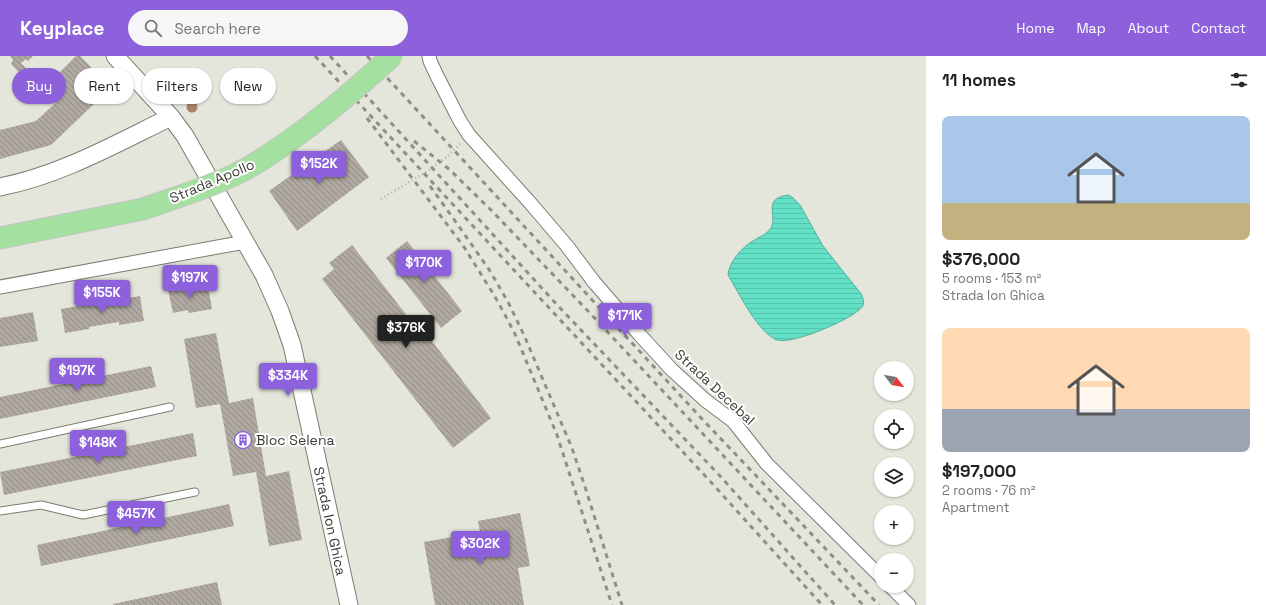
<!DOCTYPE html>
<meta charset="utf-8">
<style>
:root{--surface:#fff;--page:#f6f6f6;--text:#222;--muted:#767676;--accent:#8c61db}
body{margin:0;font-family:"Space Grotesk",sans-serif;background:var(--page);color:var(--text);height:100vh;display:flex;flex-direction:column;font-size:15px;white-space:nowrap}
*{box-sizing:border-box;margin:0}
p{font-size:13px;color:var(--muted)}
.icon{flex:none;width:22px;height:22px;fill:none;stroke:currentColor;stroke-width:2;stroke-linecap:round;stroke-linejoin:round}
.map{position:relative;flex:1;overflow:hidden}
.drawer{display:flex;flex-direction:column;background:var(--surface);width:340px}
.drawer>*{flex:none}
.top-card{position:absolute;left:12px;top:12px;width:380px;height:36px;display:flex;gap:8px}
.needle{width:26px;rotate:121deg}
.tools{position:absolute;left:874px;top:305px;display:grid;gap:8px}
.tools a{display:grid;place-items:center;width:40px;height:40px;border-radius:50%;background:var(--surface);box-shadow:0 1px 3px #0004;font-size:20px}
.price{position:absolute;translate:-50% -34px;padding:0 9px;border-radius:4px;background:var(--accent);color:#fff;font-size:13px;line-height:26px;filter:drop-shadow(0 1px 2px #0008)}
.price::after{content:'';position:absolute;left:50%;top:24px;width:12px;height:9px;margin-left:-6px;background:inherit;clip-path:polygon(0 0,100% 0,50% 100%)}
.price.selected{background:#222;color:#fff}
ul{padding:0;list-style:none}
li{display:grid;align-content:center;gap:8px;height:212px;padding:0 16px}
li span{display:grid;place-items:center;height:124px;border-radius:8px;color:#555}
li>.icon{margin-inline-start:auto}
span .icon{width:72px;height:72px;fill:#fffc;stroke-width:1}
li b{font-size:17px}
h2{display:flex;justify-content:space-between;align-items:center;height:48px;padding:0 16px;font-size:17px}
.tag{padding:0 14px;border-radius:18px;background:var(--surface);box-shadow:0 1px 3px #0004;font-size:14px;line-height:36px}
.tag.selected{background:var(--accent);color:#fff}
header{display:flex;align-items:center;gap:24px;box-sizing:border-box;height:56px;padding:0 20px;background:var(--accent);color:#fff}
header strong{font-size:19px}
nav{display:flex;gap:22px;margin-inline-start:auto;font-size:14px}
.search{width:280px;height:36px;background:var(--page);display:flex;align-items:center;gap:10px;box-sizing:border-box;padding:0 14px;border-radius:22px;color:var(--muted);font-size:15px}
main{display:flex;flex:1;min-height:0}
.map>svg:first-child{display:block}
</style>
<header>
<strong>Keyplace</strong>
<div class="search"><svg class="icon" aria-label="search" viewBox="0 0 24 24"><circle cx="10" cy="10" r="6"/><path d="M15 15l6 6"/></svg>Search here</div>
<nav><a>Home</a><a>Map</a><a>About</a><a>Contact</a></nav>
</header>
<main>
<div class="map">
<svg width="926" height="549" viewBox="0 0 926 549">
<defs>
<pattern id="water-rules" width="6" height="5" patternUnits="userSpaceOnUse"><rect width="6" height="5" fill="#62e1c6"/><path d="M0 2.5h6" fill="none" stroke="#56c2ab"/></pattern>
<pattern id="building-back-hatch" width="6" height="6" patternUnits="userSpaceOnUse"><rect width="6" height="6" fill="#b0a9a1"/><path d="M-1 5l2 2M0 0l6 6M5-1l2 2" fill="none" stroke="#908b84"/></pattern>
</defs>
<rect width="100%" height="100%" fill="#e5e6db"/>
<path fill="url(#water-rules)" stroke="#56af9b" d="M 789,139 L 793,142 L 800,149 L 823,190 L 862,239 C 863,244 865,247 862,251 C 853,263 792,289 777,284 C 758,277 739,237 728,219 C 729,206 742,191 753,185 C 759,181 767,178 771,172 C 778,160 761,142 789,139 Z"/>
<path fill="url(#building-back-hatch)" d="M 10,0 L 33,0 L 28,5 L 26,3 L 21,7 L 27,13 L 21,19 L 11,8 L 13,4 Z
M 76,0 L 80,0 L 98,18 L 94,48 L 51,89 L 0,103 L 0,74 L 36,65 L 64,39 L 51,25 Z
M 341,84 L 369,121 L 297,175 L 269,135 Z
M 407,185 L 462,255 L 441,272 L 386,202 Z
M 352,189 L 422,279 L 425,276 L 491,362 L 453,392 L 322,223 L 334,213 L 329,207 Z
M 186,230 L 187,233 L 208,230 L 212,253 L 189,257 L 188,254 L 173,257 L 168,234 Z
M 140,240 L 144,265 L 119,269 L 119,266 L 89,271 L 89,273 L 65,277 L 61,253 L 79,250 L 79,247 L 117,241 L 117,244 Z
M 33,256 L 38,285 L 0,291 L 0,262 Z
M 216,277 L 229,347 L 253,342 L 266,420 L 289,415 L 302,484 L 269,490 L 256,416 L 233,420 L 220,348 L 196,352 L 184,283 Z
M 151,310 L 156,331 L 0,363 L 0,341 Z
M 193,377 L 197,400 L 4,439 L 0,416 Z
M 229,448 L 234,470 L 41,510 L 37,489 Z
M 520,457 L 530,510 L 518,512 L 524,549 L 435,549 L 424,486 L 480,476 L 478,465 Z
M 217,526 L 222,549 L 113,549 L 113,548 Z"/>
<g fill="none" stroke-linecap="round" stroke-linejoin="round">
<g stroke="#7c7c72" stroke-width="9">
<path id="service" d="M 0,388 L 170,351
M 0,455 L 41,449 L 83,459 L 195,436"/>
</g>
<g stroke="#7c7c72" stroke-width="15">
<path id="minor" d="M 429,0 L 430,5 L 437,20 L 460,65 L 469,79 L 532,149 L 567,190 L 594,226 L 639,278 L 672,314 L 705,344 L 733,365 L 767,408 L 881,521
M 0,231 L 245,186
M 890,530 L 909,549"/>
</g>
<g stroke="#7c7c72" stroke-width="19">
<path id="tertiary" d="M 115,0 L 171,61 L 185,80 L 264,219 L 280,255 L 292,289 L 349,549
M 0,131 C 61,119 115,88 171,61"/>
</g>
<g stroke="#c4c4c3" stroke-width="23">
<path id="primary" d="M 0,182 L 143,153"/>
</g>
<path stroke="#acada4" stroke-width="2.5" stroke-dasharray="1 3" stroke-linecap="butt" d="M 381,143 L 429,114 L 447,101 L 460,88"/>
<use href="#service" stroke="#fff" stroke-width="7"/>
<use href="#minor" stroke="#fff" stroke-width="13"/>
<use href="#tertiary" stroke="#fff" stroke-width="17"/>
<use href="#primary" stroke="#a4e0a0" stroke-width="21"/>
<path stroke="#8f8f88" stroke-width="3" stroke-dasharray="5 5" stroke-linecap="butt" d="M 315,0 L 709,424 L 822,549
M 330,0 L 560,252 L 721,421 L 835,549
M 367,0 L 703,364 L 879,549
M 367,62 L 464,191 L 494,239 L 504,257 L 515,278 L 557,379 L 612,549
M 414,85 L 450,114 L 491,154 L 587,254 L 863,549
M 430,130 L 458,169 L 490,215 L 508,246 L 524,279 L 572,392 L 587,437 L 622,549"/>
<g stroke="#c4c4c3" stroke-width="23" stroke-linecap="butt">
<path id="primary-bridge" d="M 143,153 C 174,142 205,133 234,119 C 249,112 263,103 276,94 C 318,66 355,34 392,0"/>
</g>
<use href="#primary-bridge" stroke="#a4e0a0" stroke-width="21"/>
</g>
<circle fill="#ac8069" cx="192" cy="51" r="5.5"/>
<defs>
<g id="building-ring" transform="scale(0.9)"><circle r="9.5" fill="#fff" stroke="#8c61db" stroke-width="1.5"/><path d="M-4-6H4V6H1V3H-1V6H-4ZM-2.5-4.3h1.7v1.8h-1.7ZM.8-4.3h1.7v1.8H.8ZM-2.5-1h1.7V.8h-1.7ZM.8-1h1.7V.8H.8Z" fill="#8c61db"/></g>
</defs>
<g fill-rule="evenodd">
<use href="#building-ring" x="243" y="384"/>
</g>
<g text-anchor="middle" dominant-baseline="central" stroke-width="4" stroke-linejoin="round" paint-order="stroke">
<g font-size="14" fill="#3b3b37" stroke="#fff">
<text transform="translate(212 125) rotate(-23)">Strada Apollo</text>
<text transform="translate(715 331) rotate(43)">Strada Decebal</text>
<text transform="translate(330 465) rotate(78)">Strada Ion Ghica</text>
</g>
<g font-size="14" fill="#3b3b37" stroke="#fff" text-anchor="start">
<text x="256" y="384">Bloc Selena</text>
</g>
</g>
</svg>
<div class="tools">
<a><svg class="needle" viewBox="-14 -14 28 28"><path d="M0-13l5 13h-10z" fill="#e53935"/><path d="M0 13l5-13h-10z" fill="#767676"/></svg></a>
<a><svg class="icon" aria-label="locate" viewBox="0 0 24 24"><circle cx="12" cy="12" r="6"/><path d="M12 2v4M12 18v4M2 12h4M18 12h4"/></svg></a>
<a><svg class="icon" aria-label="layers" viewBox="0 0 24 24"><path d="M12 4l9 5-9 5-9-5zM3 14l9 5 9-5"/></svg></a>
<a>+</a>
<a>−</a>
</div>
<b class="price" style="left:319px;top:129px">$152K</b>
<b class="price" style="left:424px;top:228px">$170K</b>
<b class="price" style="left:190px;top:243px">$197K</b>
<b class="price" style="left:102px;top:258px">$155K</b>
<b class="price" style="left:625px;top:281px">$171K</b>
<b class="price selected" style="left:406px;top:293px">$376K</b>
<b class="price" style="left:77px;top:336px">$197K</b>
<b class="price" style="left:288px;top:341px">$334K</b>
<b class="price" style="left:98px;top:408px">$148K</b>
<b class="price" style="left:136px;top:479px">$457K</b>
<b class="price" style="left:480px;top:509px">$302K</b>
<div class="top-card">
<a class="tag selected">Buy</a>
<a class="tag">Rent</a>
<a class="tag">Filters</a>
<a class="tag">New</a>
</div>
</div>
<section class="drawer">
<h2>11 homes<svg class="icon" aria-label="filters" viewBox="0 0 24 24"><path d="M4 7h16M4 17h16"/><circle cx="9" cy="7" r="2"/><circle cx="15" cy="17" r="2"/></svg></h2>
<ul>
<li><span style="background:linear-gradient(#a9c7e8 70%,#c2b280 0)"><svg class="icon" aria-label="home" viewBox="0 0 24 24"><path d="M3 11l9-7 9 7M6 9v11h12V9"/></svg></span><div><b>$376,000</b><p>5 rooms · 153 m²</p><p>Strada Ion Ghica</p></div></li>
<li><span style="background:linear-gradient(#ffd9b3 65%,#9aa5b1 0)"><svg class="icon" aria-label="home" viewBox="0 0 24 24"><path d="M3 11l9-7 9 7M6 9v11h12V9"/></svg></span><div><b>$197,000</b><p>2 rooms · 76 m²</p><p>Apartment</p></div></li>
</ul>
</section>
</main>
